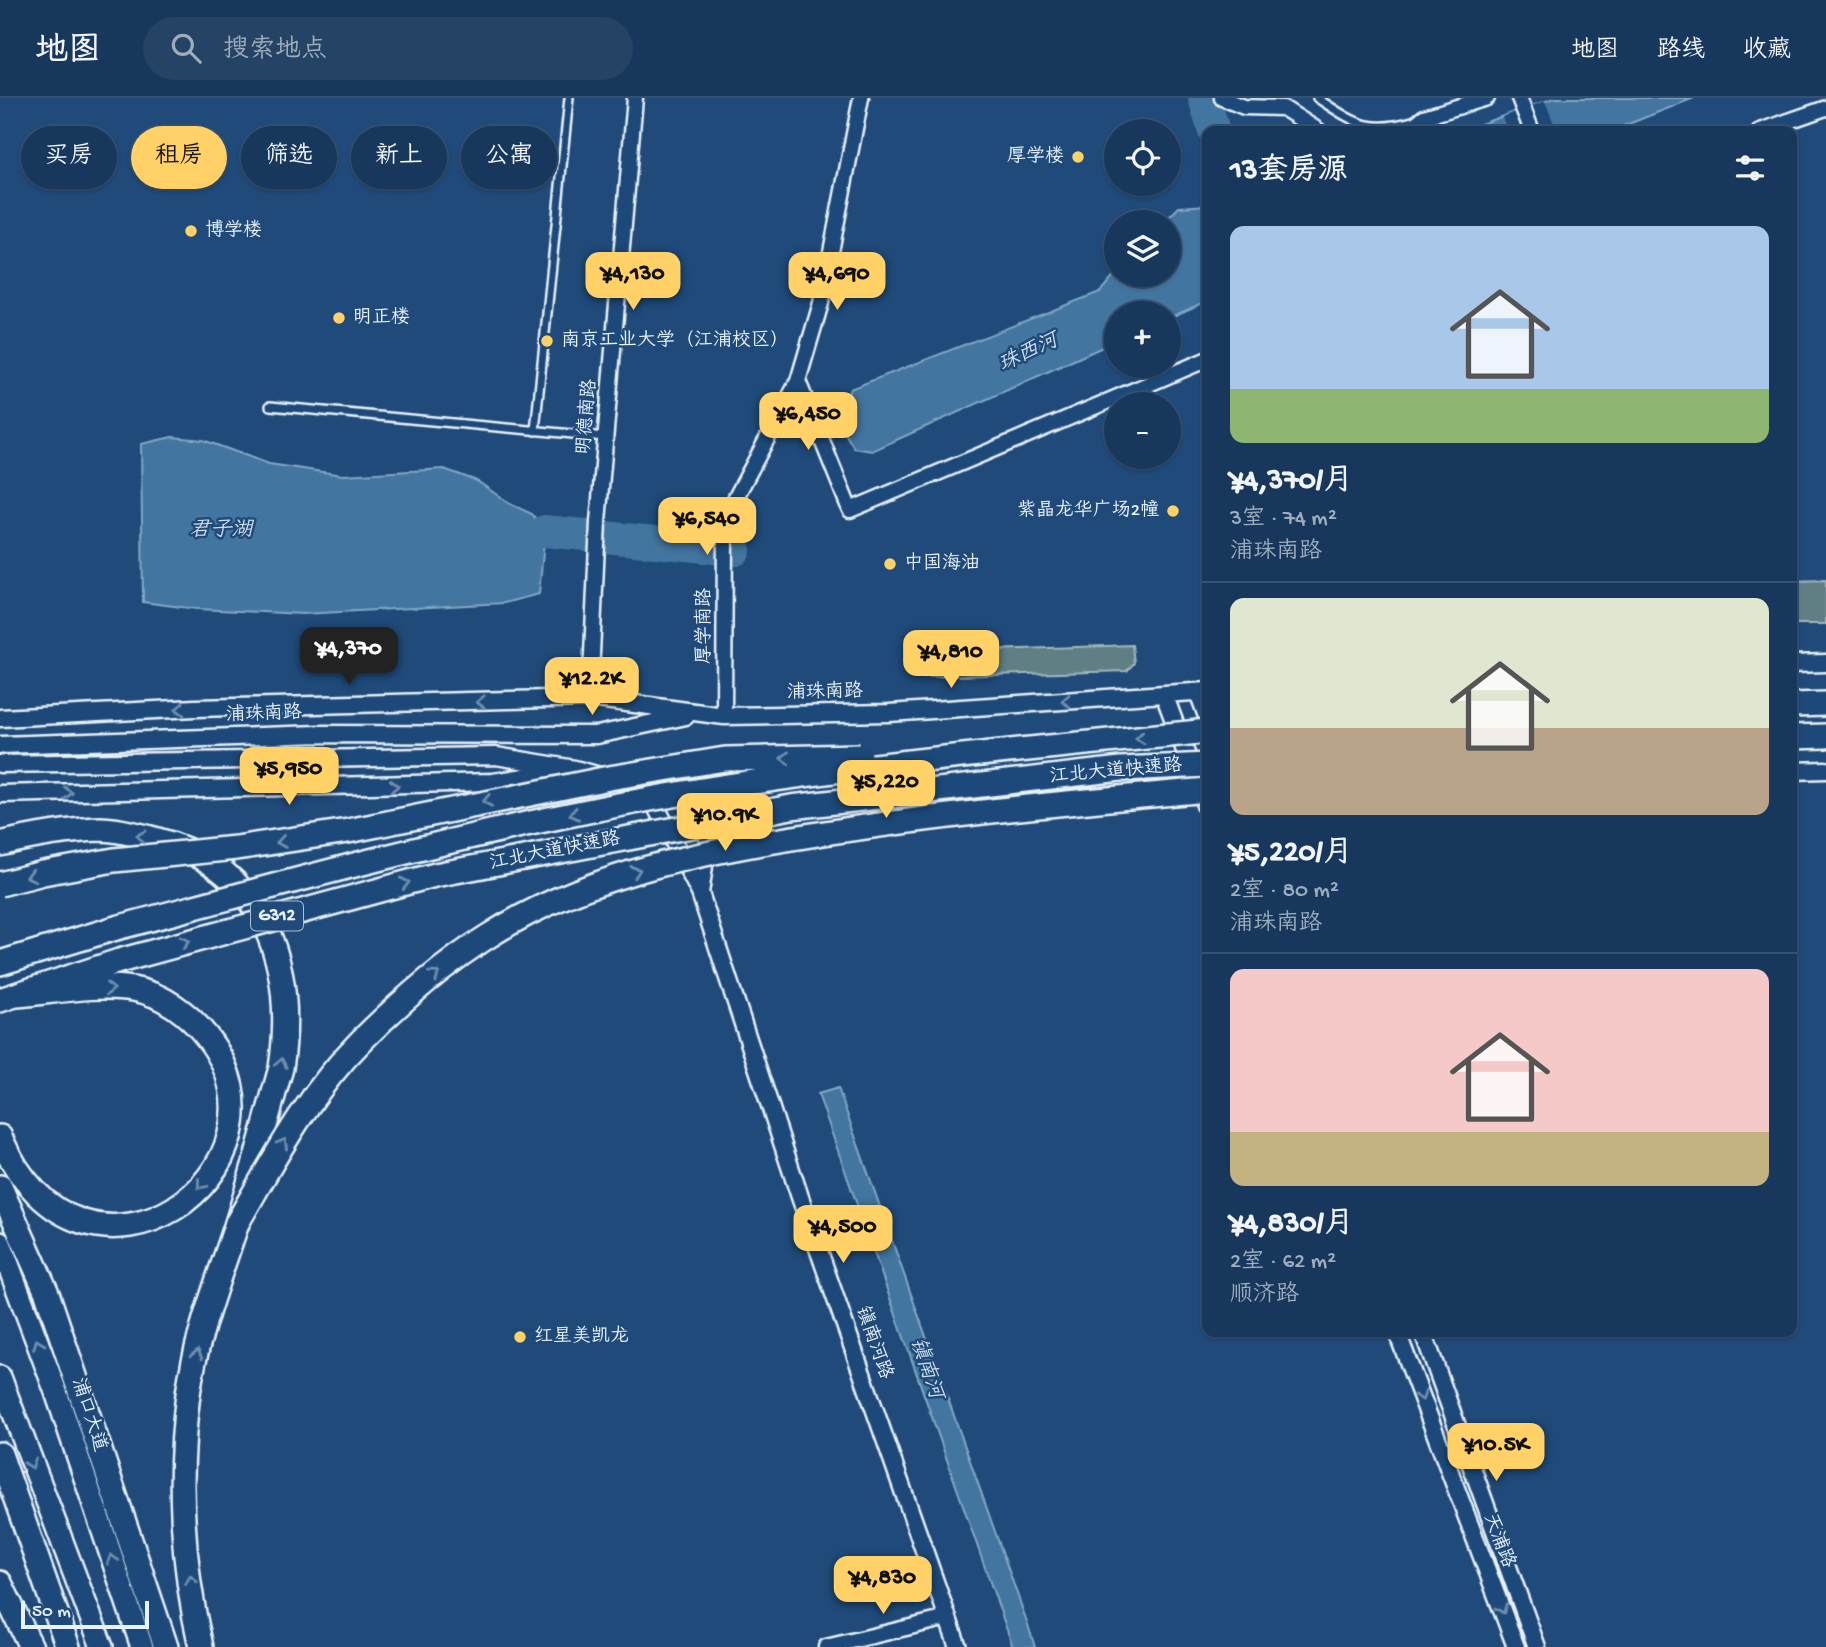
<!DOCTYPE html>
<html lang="zh">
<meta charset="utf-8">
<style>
:root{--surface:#17385c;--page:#244365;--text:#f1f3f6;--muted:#9eacbb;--line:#365272;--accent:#ffd166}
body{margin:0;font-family:"Gochi Hand","LXGW WenKai TC",sans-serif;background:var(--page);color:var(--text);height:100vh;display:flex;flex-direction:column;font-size:26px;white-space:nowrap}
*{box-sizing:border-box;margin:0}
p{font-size:23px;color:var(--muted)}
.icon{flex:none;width:38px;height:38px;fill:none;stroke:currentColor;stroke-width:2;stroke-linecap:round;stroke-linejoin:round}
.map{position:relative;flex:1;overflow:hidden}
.drawer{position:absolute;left:1202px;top:28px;width:595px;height:1211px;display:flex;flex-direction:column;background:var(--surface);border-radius:14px;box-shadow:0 2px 5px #0004,0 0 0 2px var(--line)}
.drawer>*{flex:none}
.guide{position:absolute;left:21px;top:28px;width:665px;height:63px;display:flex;gap:14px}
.controls{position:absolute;left:1104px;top:21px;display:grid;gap:14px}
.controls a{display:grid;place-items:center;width:77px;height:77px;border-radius:50%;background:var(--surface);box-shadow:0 2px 5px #0004,0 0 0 2px var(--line);font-size:35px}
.scale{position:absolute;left:21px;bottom:18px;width:128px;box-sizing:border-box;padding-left:7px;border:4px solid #e8f1f8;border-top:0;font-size:19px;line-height:24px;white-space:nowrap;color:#e8f1f8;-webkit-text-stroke:5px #1f4a7a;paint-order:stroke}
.price{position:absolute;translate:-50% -60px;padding:0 16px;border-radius:14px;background:var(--accent);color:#111;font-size:23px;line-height:46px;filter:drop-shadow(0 2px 4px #0008)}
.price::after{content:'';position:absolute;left:50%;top:42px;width:21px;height:16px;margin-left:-10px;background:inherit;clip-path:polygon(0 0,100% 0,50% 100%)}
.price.current{background:#222;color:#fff}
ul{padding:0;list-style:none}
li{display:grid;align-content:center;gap:14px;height:371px;padding:0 28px}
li+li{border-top:2px solid var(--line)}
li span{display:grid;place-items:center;height:217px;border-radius:14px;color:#555}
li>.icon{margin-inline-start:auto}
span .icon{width:126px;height:126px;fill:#fffc;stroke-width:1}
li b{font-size:30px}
h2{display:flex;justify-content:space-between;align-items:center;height:84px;padding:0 28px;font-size:30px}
.tag{padding:0 24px;border-radius:32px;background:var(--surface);box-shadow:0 2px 5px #0004,0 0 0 2px var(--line);font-size:24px;line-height:63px}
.tag.current{background:var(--accent);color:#111}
header{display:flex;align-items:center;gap:42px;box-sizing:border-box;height:98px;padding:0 35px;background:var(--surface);border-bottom:2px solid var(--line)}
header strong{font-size:33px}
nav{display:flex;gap:38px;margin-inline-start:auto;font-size:24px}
.search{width:490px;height:63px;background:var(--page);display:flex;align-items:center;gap:18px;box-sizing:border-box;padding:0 24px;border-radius:38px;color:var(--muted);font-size:26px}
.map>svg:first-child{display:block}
</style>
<header>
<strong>地图</strong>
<div class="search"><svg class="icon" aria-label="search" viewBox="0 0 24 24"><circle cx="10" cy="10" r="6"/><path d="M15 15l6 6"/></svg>搜索地点</div>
<nav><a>地图</a><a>路线</a><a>收藏</a></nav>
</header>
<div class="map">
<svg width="1826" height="1549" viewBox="0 0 1826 1549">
<rect width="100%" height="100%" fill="#1f4a7a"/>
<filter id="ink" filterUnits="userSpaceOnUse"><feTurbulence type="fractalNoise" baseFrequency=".0143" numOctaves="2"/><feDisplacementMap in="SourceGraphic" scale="14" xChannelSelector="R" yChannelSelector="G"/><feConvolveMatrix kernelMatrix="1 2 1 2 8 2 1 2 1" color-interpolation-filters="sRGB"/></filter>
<g filter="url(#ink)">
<path fill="#5e7f84" stroke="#a3b8be" stroke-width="2" d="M 1826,482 L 1826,526 L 1792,526 L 1792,483 Z
M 1132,547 L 1134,565 L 1127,573 L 922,579 L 912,555 Z"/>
<path fill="#42759f" stroke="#84a7c3" stroke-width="2" d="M 1554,0 L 1694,0 L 1611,33 L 1461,33 Z
M 1207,107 L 1207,203 L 1169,220 L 1169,215 L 1116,215 L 1116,243 L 872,353 L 854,350 C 838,325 836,318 850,291 L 1100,194 L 1116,175 L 1169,177 L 1169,124 L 1164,124 L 1179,109 Z
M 172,339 L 203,342 L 269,366 L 343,377 L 444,371 L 477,383 L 510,406 L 532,416 L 545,433 L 539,496 L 504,505 L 303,516 L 197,511 L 143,504 L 141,346 Z
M 838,990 L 1027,1524 L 1035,1549 L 1013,1549 L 818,996 Z"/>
<path fill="#1f4a7a" d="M 1545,3 L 1557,33 L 1508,33 L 1502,19 Z"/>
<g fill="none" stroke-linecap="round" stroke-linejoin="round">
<path stroke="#42759f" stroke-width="32" d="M 1204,0 L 1214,33
M 545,433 L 735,452"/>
<g stroke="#e8f1f8" stroke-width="12">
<path id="service" d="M 1317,0 C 1357,26 1368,36 1416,22
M 270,308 L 605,339
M 535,333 L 569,0"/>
</g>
<g stroke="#e8f1f8" stroke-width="19">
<path id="minor" d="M 1222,0 L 1244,9 L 1283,10 L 1319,33
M 1519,0 L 1532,33
M 1407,33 L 1424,19 L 1487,0
M 1760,33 L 1826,10
M 798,283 L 850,412 L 1208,261
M 590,600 L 598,424 L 635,0
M 724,618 L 725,433 L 735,401 L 798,283 L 821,205 L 861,0
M 826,1549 L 948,1520"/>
</g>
<g stroke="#e8f1f8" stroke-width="21">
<path id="tertiary" d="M 1792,566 L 1826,565
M 1198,594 L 1208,621
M 1164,596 L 1208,715
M 0,620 L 195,610 L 590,600 L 724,618 L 889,615 L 1208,593
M 0,647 L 319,636 L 597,637 L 686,618
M 0,666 L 496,658 L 575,671 L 713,709 L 750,708
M 1792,673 L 1826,672
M 648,693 L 700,795 L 800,1099 L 958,1549
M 0,696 L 493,684 L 562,673
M 944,701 L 1041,698
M 700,795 L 712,715
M 1397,1234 L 1516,1549
M 1423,1234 L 1537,1549"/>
</g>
<g stroke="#e8f1f8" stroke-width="26">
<path id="primary" d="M 0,1145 L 56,1294 L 142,1549
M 0,1279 L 102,1549"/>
</g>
<g stroke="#e8f1f8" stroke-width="28">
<path id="trunk" d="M 1792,607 L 1826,606
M 1792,639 L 1826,638
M 0,746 C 33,738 66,732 100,731 C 118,731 140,737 158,742 C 265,770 296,869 281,970 C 266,1022 253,1076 236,1128 C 218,1183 196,1238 188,1296 C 177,1379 182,1467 201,1549
M 0,865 L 116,830
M 0,902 L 119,863
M 0,1039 C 85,1233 309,1070 207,939 C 189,916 163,896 133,891 C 96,885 54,894 17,897
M 0,1089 L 47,1195 L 166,1549
M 0,1356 L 68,1549
M 0,1485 L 31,1549"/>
</g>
<use href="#service" stroke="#1f4a7a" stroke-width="7"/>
<use href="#minor" stroke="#1f4a7a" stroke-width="14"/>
<use href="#tertiary" stroke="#1f4a7a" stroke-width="16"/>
<use href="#primary" stroke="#1f4a7a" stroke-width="21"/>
<use href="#trunk" stroke="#1f4a7a" stroke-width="23"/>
<g stroke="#e8f1f8" stroke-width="28" stroke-linecap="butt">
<path id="trunk-bridge" d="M 0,786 L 43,775 L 114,762 L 236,750 L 348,733 L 609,680 L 725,661 L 860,658
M 116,830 C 274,788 432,744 593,712 C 795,671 1002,654 1208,633
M 119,863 L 435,777 L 791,709 L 1121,671 L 1208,667
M 237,1125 C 274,1061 308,996 361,943 C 399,905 441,868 487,839 C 589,773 713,752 831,734 C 956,715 1082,703 1208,692"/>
</g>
<use href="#trunk-bridge" stroke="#1f4a7a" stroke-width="23"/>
</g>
<defs><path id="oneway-chevron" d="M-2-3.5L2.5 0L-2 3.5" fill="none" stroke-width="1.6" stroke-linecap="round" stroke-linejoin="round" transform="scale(1.75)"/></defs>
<g stroke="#6f8dac">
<use href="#oneway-chevron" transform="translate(1066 603) rotate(176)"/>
<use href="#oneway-chevron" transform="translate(481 604) rotate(178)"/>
<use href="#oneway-chevron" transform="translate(180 611) rotate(177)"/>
<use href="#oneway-chevron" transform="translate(1140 640) rotate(174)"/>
<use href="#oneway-chevron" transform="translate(785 660) rotate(179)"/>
<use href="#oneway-chevron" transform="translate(394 688) rotate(-2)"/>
<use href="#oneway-chevron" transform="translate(68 695) rotate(-1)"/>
<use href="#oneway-chevron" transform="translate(487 703) rotate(169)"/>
<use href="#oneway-chevron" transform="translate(574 716) rotate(168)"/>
<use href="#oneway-chevron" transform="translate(141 738) rotate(-169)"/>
<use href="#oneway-chevron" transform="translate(281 744) rotate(171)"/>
<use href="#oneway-chevron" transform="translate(636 773) rotate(-19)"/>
<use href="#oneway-chevron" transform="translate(31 778) rotate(165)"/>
<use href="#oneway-chevron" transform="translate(405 785) rotate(-14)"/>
<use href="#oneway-chevron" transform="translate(185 844) rotate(-16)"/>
<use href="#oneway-chevron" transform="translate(435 877) rotate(-37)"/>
<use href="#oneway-chevron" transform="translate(110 891)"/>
<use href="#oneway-chevron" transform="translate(281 965) rotate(-79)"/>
<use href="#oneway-chevron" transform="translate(283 1045) rotate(-60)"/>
<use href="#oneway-chevron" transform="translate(201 1087) rotate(130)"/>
<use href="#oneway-chevron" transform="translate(38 1246) rotate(-111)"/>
<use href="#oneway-chevron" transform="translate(197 1256) rotate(-77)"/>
<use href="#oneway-chevron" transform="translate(1421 1298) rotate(70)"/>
<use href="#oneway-chevron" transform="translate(31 1366) rotate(70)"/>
<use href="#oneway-chevron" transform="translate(112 1461) rotate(-109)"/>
<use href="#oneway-chevron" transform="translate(191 1482) rotate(-99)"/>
<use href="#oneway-chevron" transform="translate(1502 1511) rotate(69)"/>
</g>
</g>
<g fill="#ffd166" stroke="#1f4a7a" stroke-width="2.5">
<circle cx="1078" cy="59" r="7"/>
<circle cx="191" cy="133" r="7"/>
<circle cx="339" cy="220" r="7"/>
<circle cx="547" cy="243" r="7"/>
<circle cx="1173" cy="413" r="7"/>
<circle cx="890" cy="466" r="7"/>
<circle cx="520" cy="1239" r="7"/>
</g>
<g text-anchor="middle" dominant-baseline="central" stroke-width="5" stroke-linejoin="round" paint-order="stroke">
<rect fill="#1f4a7a" stroke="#acbfd2" stroke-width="2" x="251" y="803.5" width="52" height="29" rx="5"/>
<g font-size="18" font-weight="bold" fill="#e8f1f8">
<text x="277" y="818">G312</text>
</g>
<g font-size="19" fill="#e8f1f8" stroke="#1f4a7a" text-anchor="start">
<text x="1064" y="59" text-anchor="end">厚学楼</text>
<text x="205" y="133">博学楼</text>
<text x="353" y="220">明正楼</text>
<text x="561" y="243">南京工业大学（江浦校区）</text>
<text x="1159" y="413" text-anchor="end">紫晶龙华广场2幢</text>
<text x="904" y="466">中国海油</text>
<text x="534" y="1239">红星美凯龙</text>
</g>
<g font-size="19" fill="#e8f1f8" stroke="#1f4a7a">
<text transform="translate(588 319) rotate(-85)">明德南路</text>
<text transform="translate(705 528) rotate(-90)">厚学南路</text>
<text transform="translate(825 595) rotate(-1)">浦珠南路</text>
<text transform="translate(264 617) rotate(-2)">浦珠南路</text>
<text transform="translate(1116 674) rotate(-5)">江北大道快速路</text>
<text transform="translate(555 754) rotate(-11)">江北大道快速路</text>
<text transform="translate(873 1245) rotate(71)">镇南河路</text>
<text transform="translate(88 1317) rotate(72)">浦口大道</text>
<text transform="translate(1498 1443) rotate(69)">天浦路</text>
</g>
<g font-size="21" font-style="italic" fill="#cfdeeb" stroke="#1f4a7a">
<text transform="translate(1029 256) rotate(-25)">珠西河</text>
<text x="221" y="433">君子湖</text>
<text transform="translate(925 1271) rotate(71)">镇南河</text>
</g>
</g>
</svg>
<div class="controls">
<a><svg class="icon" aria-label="locate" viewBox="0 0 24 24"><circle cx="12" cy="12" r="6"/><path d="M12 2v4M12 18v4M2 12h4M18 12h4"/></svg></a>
<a><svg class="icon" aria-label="layers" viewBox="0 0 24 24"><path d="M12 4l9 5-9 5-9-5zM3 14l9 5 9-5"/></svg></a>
<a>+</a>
<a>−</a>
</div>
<div class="scale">50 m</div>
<b class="price" style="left:633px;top:214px">¥4,130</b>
<b class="price" style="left:837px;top:214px">¥4,690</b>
<b class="price" style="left:808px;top:354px">¥6,450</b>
<b class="price" style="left:707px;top:459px">¥6,540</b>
<b class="price current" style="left:349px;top:589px">¥4,370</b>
<b class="price" style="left:951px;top:592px">¥4,810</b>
<b class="price" style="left:592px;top:619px">¥12.2K</b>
<b class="price" style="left:289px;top:709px">¥5,950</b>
<b class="price" style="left:886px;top:722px">¥5,220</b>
<b class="price" style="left:725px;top:755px">¥10.9K</b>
<b class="price" style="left:843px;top:1167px">¥4,500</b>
<b class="price" style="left:1496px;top:1385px">¥10.5K</b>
<b class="price" style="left:883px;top:1518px">¥4,830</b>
<div class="guide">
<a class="tag">买房</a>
<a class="tag current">租房</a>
<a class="tag">筛选</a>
<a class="tag">新上</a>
<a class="tag">公寓</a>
</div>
<section class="drawer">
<h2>13套房源<svg class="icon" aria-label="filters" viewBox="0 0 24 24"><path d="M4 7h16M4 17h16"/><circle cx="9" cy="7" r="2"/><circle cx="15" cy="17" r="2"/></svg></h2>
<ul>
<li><span style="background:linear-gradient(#a9c7e8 75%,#8fb573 0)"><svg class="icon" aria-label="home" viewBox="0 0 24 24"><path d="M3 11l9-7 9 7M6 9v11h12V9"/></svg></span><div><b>¥4,370/月</b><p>3室 · 74 m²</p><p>浦珠南路</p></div></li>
<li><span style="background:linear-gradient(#dfe7d0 60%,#b9a48a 0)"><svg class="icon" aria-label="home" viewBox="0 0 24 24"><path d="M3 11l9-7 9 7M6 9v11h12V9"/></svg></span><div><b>¥5,220/月</b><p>2室 · 80 m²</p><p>浦珠南路</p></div></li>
<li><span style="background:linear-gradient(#f6c9c9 75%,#c2b280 0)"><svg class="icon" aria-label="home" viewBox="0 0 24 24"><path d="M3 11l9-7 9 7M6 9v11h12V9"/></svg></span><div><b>¥4,830/月</b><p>2室 · 62 m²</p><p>顺济路</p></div></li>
</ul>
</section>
</div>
